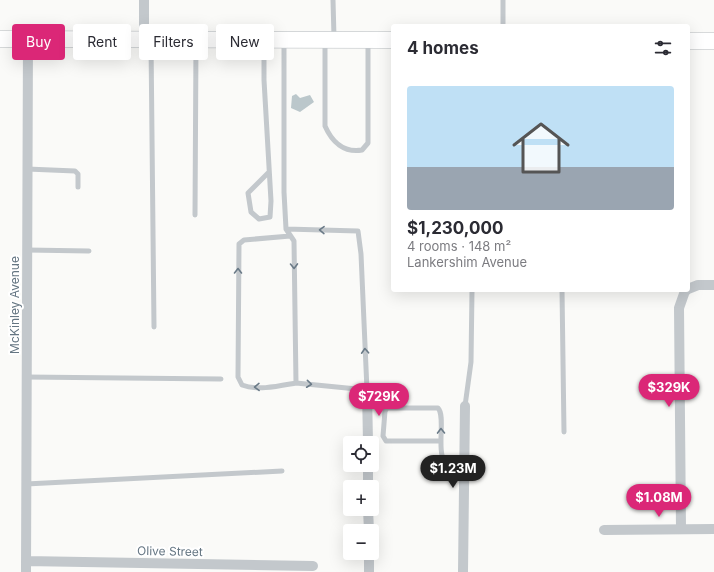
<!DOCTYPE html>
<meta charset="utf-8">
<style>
:root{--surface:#fff;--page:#f2f2f3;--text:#2b2b33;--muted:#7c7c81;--line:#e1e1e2;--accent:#db2777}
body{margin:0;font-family:Inter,sans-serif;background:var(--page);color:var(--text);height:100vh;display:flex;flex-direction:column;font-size:15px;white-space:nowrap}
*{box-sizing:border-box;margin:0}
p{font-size:13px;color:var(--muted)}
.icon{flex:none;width:22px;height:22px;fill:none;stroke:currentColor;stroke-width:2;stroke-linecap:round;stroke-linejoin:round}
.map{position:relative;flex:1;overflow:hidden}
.drawer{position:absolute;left:391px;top:24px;width:299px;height:268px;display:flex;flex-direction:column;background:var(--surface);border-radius:4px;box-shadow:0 4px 16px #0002}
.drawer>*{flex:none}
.hud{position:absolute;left:12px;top:24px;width:319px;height:36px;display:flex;gap:8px}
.fabs{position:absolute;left:343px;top:436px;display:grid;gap:8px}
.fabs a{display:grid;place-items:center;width:36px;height:36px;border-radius:4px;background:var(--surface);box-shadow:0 4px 16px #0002;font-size:20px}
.price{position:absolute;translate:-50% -34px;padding:0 9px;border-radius:14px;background:var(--accent);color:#fff;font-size:13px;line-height:26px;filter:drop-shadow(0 1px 2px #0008)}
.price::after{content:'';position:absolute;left:50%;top:24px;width:12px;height:9px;margin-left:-6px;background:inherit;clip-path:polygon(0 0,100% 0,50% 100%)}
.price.on{background:#222;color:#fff}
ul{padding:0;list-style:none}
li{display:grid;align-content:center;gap:8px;height:212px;padding:0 16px}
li+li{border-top:1px solid var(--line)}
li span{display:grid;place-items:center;height:124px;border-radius:4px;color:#555}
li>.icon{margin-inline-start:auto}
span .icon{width:72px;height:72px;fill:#fffc;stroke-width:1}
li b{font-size:17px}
h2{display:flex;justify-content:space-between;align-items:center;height:48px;padding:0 16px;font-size:17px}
.chip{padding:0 14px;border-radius:4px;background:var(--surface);box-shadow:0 4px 16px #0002;font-size:14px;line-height:36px}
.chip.on{background:var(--accent);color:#fff}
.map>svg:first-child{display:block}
</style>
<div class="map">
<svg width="714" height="572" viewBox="0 0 714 572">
<rect width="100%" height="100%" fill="#fafaf8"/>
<path fill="#bbc7cb" d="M 296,94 L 300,98 L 310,95 L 314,102 L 300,112 L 291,108 L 292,96 Z"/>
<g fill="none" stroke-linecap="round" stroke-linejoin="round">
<g stroke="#b5babe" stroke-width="17">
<path id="primary" d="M 0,39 L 393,40
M 688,41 L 714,41"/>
</g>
<path stroke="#c3c8cc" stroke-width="5" d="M 333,0 L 334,37
M 503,0 L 503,26
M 151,42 L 154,327
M 264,43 L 264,80 L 271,201 L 270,217 L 259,219 L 251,212 L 248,193 L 268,173
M 284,43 L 284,192 L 286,229 L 294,241 L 296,383 L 367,390 L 361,254 L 358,231 L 286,229
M 325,43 L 325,126 C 332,142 344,153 362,150 L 368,143 L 368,43
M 27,169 L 75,171 L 78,174 L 78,187
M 195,215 L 196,42
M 290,236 L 244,240 L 239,244 L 238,377 L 242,385 C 258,391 279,386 296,383
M 27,250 L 89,251
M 562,290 L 564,432
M 26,377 L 221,379
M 465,406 L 471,362 L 472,290
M 441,441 L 386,441 L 383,436 L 385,411 L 387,408 L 438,408 C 446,416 436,450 445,463 L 464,468
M 26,484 L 282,471"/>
<path stroke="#c3c8cc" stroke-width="10" d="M 144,39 L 144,0
M 688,289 L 698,285 L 714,285
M 367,390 L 368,443
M 368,465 L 368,487
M 368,509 L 369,531
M 681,529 L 679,308 L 685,291 L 687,290
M 604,530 L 714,529
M 369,553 L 369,572
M 26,561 L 313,566
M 26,572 L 28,39
M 463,572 L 465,406"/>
<use href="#primary" stroke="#fff" stroke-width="16"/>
</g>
<defs><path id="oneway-chevron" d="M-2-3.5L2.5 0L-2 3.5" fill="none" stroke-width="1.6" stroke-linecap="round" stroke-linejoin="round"/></defs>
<g stroke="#6a7a87">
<use href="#oneway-chevron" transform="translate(322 230) rotate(-179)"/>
<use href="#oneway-chevron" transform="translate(294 266) rotate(89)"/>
<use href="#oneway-chevron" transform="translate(238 271) rotate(-90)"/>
<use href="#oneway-chevron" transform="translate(365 351) rotate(-93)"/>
<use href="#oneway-chevron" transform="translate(309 384) rotate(6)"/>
<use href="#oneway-chevron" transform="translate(257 387) rotate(179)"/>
<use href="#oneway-chevron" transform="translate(441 431) rotate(-91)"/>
</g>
<g text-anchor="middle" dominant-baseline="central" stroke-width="4" stroke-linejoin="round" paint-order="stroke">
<g font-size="12" fill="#657683" stroke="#fff">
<text transform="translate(14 305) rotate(-90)">McKinley Avenue</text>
<text transform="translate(170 551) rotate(1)">Olive Street</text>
</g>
</g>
</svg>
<div class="fabs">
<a><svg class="icon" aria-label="locate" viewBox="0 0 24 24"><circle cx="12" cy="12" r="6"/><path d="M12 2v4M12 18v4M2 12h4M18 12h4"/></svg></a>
<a>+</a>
<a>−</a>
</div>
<b class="price" style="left:669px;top:408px">$329K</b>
<b class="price" style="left:379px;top:417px">$729K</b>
<b class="price on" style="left:453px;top:489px">$1.23M</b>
<b class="price" style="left:659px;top:518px">$1.08M</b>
<div class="hud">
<a class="chip on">Buy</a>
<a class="chip">Rent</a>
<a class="chip">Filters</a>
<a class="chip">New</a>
</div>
<section class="drawer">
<h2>4 homes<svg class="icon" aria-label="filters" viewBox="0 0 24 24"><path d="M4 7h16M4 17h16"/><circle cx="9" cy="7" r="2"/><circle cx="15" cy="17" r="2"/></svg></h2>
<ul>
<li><span style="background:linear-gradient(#bfe0f5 65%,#9aa5b1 0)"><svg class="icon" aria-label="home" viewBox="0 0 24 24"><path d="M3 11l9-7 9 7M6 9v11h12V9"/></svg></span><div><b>$1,230,000</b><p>4 rooms · 148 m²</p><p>Lankershim Avenue</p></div></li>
</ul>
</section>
</div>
